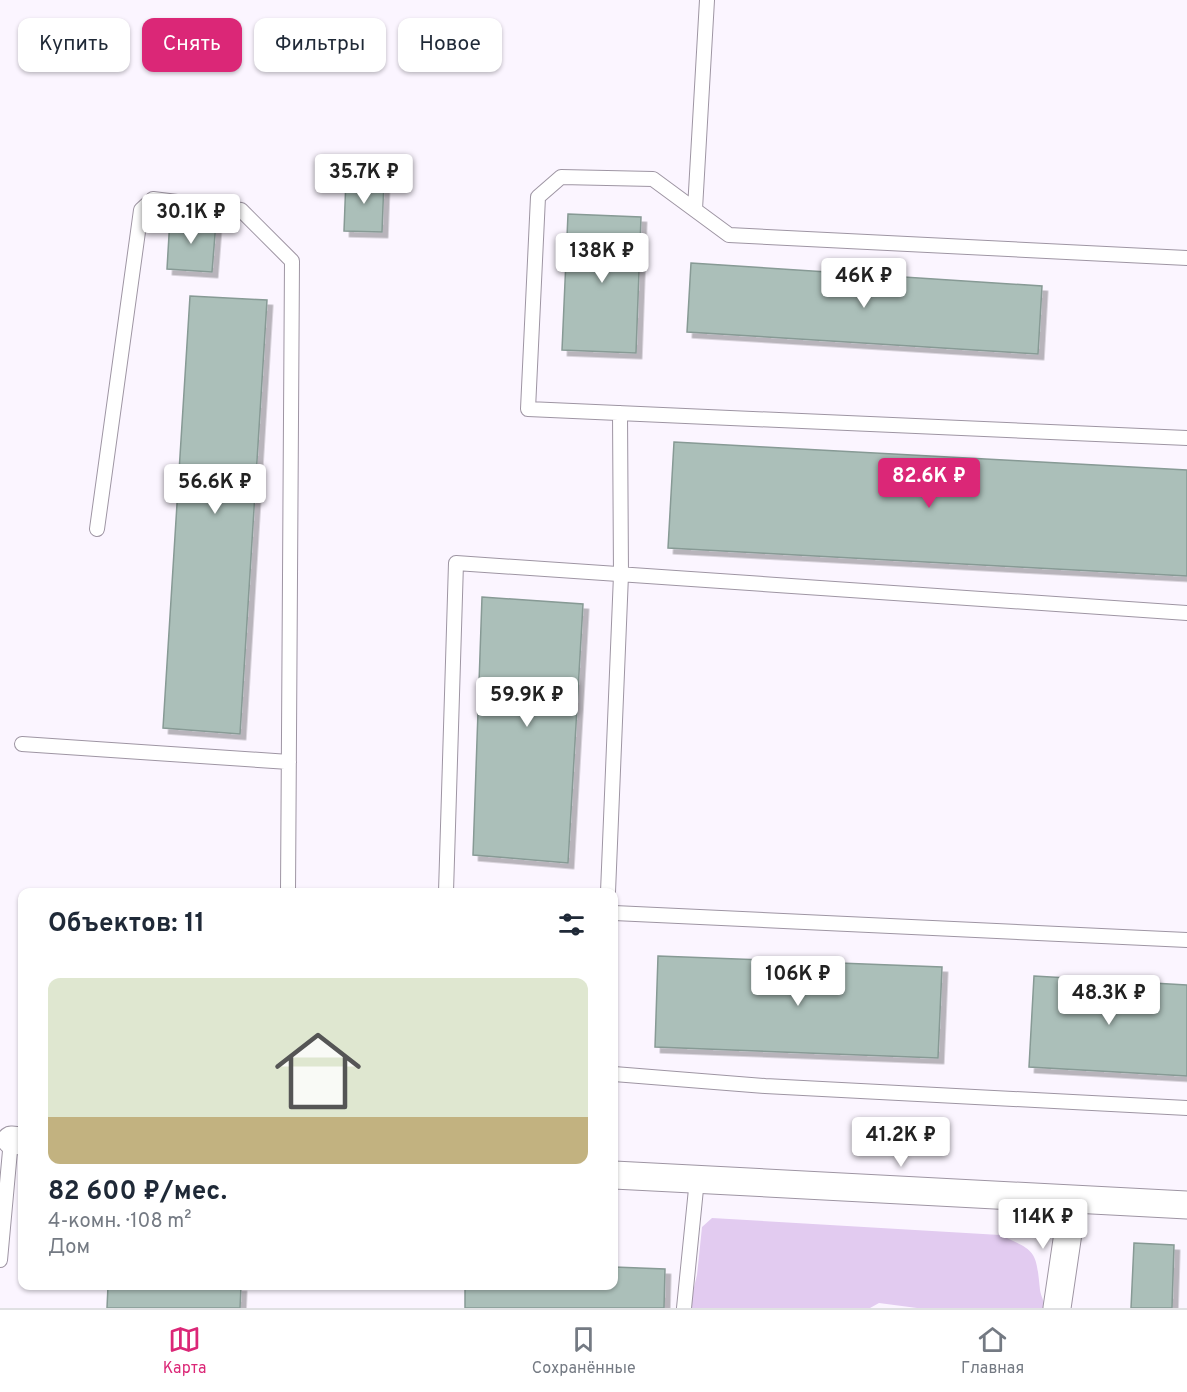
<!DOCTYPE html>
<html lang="ru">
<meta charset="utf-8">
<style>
:root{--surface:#fff;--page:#f2f2f3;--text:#1f2937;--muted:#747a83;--line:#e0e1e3;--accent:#db2777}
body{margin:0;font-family:Overpass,sans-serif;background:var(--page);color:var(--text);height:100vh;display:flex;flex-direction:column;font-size:22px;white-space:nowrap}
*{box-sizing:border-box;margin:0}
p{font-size:20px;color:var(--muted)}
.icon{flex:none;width:33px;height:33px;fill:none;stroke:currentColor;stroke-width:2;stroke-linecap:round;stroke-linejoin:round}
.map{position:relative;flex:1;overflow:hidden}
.side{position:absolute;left:18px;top:888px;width:600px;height:402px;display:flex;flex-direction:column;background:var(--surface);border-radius:12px;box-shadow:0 2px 4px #0004}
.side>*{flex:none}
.top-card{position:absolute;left:18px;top:18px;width:600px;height:54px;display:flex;gap:12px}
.price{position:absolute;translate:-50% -51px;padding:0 14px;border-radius:6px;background:#fff;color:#222;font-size:20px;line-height:39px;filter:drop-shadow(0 2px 3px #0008)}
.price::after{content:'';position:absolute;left:50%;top:36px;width:18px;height:14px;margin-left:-9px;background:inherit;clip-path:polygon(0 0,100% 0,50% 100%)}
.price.current{background:var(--accent);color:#fff}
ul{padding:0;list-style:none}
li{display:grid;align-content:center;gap:12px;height:318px;padding:0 30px}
li span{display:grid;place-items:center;height:186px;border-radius:12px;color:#555}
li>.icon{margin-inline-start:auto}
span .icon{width:108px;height:108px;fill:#fffc;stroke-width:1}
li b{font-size:26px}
h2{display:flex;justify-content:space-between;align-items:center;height:72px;padding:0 30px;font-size:26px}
.chip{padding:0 21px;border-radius:12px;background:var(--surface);box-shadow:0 2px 4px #0004;font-size:21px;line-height:54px}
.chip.current{background:var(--accent);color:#fff}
.menu{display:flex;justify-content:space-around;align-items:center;height:84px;border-top:2px solid var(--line);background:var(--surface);font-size:16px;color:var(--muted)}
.menu a{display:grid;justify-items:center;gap:3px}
.menu .current{color:var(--accent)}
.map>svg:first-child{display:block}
</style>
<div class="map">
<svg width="1187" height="1308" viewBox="0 0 1187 1308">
<defs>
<filter id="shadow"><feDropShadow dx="5.5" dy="5.5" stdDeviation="0" flood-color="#0004"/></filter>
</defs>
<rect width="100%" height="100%" fill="#fbf5ff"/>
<path fill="#e2cbf0" d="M 712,1218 L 1000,1235 C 1036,1251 1036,1250 1040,1290 C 1041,1297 1045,1302 1045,1308 L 917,1308 L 879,1303 L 870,1308 L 689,1308 L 697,1275 L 702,1227 Z"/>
<path fill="#abbfb9" stroke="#879a95" stroke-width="1.5" filter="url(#shadow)" d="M 346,178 L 384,180 L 382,232 L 344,231 Z
M 568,214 L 641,217 L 636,353 L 562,350 Z
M 170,218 L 216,222 L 212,272 L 167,269 Z
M 691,263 L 1042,286 L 1038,354 L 687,332 Z
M 190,296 L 267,300 L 240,734 L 163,728 Z
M 674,442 L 1187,470 L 1187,576 L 668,548 Z
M 482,597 L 583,604 L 568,863 L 473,855 Z
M 658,956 L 942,967 L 938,1058 L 655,1047 Z
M 1034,976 L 1187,985 L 1187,1076 L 1029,1067 Z
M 1134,1243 L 1174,1245 L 1172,1308 L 1131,1308 Z
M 614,1267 L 665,1269 L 664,1308 L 465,1308 L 465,1286 L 614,1286 Z
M 108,1286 L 241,1286 L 240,1308 L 107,1308 Z"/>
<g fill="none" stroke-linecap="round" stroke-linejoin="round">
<g stroke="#9e95a3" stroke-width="16">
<path id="service" d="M 695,209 L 707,0
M 1187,258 L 729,235 L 653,179 L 561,177 L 538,197 L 528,409 L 1187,438
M 97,529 L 141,210 L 153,199 L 241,210 L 292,261 L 288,892
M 22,744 L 289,762
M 446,892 L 456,563 L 1187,613
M 608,892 L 621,575 L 620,413
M 614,913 L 1187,940
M 614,1074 L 765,1086 L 1187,1108
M 0,1260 L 11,1140
M 684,1308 L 697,1179"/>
</g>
<g stroke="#9e95a3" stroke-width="29">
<path id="minor" d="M 11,1140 L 22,1141
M 614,1175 L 1187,1205
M 1057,1308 L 1073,1199"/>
</g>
<use href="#service" stroke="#fff" stroke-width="14"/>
<use href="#minor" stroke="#fff" stroke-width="27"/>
</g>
</svg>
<b class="price" style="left:364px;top:205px">35.7K ₽</b>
<b class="price" style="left:191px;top:245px">30.1K ₽</b>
<b class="price" style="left:602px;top:284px">138K ₽</b>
<b class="price" style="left:864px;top:309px">46K ₽</b>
<b class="price current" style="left:929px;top:509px">82.6K ₽</b>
<b class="price" style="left:215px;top:515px">56.6K ₽</b>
<b class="price" style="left:527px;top:728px">59.9K ₽</b>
<b class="price" style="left:798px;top:1007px">106K ₽</b>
<b class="price" style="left:1109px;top:1026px">48.3K ₽</b>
<b class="price" style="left:901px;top:1168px">41.2K ₽</b>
<b class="price" style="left:1043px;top:1250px">114K ₽</b>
<div class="top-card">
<a class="chip">Купить</a>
<a class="chip current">Снять</a>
<a class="chip">Фильтры</a>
<a class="chip">Новое</a>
</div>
<section class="side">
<h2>Объектов: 11<svg class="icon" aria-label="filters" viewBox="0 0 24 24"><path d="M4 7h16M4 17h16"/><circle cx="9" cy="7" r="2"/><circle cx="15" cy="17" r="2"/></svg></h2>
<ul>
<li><span style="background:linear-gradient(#dfe7d0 75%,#c2b280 0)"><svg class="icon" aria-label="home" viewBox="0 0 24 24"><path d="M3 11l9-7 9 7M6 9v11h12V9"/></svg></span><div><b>82 600 ₽/мес.</b><p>4-комн. · 108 m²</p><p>Дом</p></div></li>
</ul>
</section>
</div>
<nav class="menu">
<a class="current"><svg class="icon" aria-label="map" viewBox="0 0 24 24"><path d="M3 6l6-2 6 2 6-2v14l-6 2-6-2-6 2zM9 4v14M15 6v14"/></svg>Карта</a>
<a><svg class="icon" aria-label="saved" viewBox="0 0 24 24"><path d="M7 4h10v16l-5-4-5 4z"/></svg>Сохранённые</a>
<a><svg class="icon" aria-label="home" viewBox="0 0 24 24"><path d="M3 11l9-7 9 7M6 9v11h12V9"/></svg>Главная</a>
</nav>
